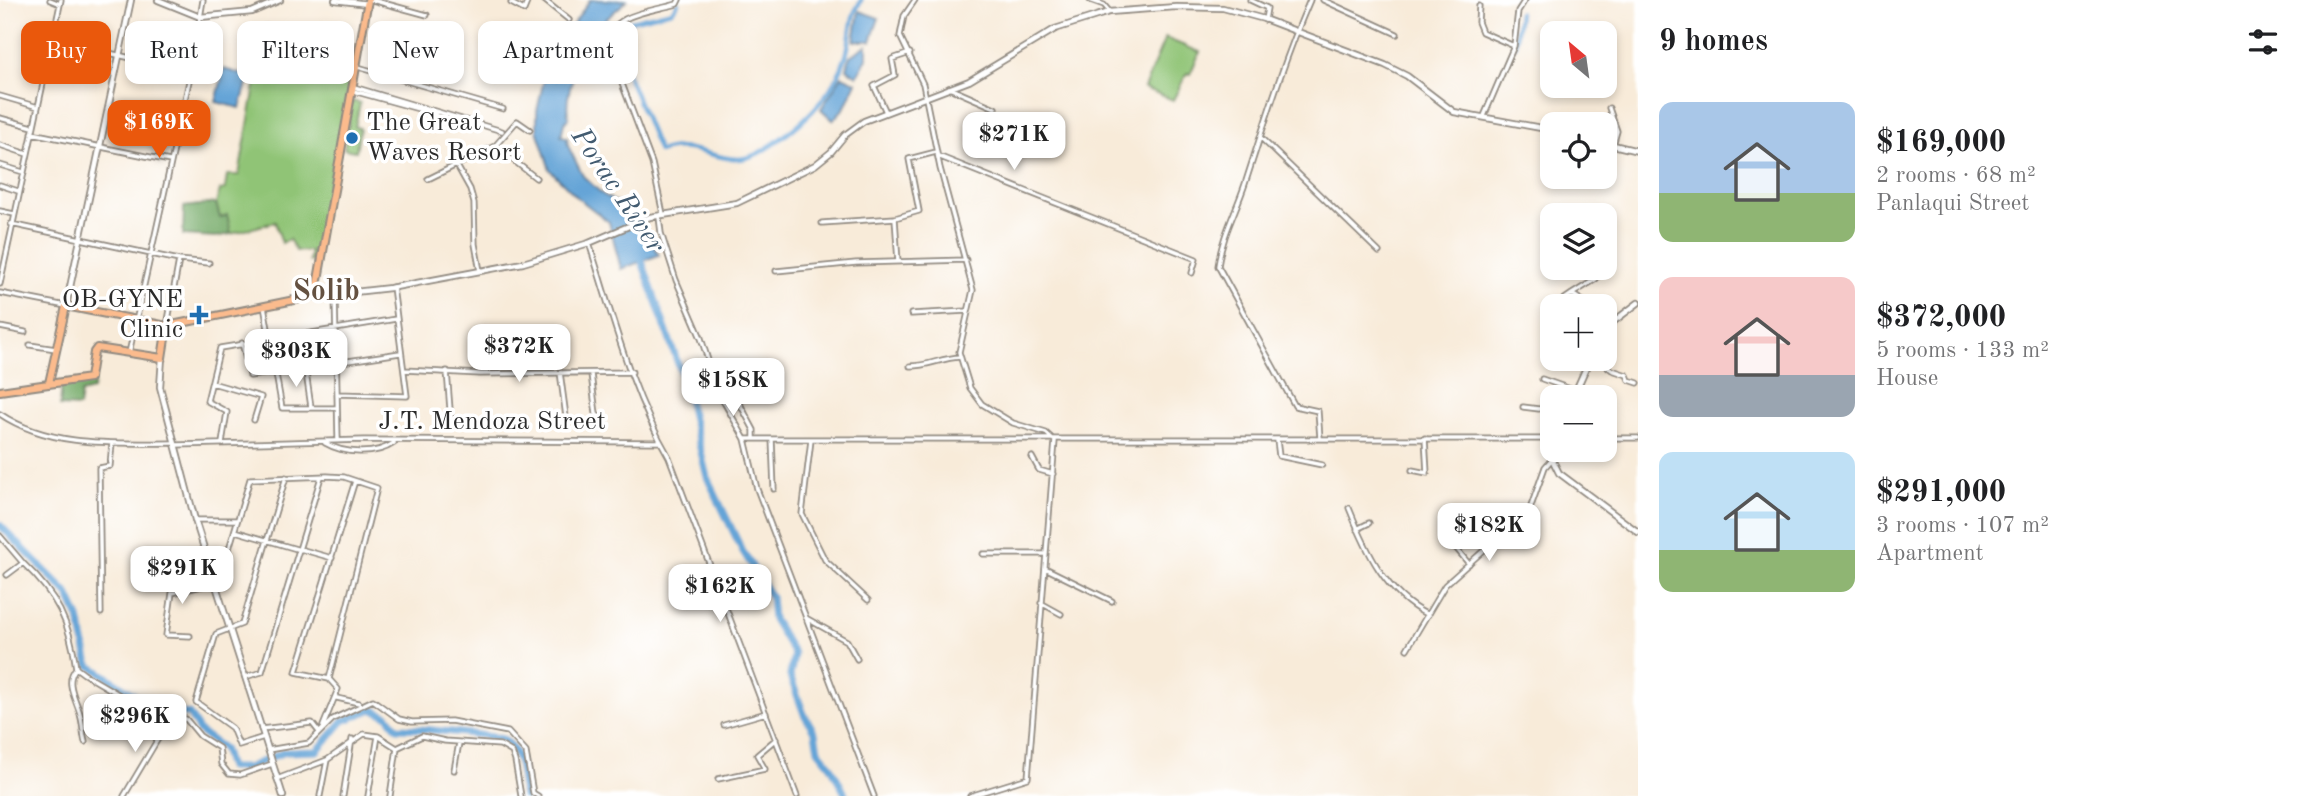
<!DOCTYPE html>
<meta charset="utf-8">
<style>
:root{--surface:#fff;--page:#f2f2f2;--text:#202124;--muted:#757577;--accent:#ea580c}
body{margin:0;font-family:"Old Standard TT",serif;background:var(--page);color:var(--text);height:100vh;display:flex;flex-direction:column;font-size:26px;white-space:nowrap}
*{box-sizing:border-box;margin:0}
p{font-size:23px;color:var(--muted)}
.icon{flex:none;width:38px;height:38px;fill:none;stroke:currentColor;stroke-width:2;stroke-linecap:round;stroke-linejoin:round}
.map{position:relative;flex:1;overflow:hidden}
.panel{display:flex;flex-direction:column;background:var(--surface);width:665px}
.panel>*{flex:none}
.top-card{position:absolute;left:21px;top:21px;width:665px;height:63px;display:flex;gap:14px}
.needle{width:46px;rotate:331deg}
.fabs{position:absolute;left:1540px;top:21px;display:grid;gap:14px}
.fabs a{display:grid;place-items:center;width:77px;height:77px;border-radius:14px;background:var(--surface);box-shadow:0 4px 10px #0003;font-size:35px}
.price{position:absolute;translate:-50% -60px;padding:0 16px;border-radius:14px;background:#fff;color:#222;font-size:23px;line-height:46px;filter:drop-shadow(0 2px 4px #0008)}
.price::after{content:'';position:absolute;left:50%;top:42px;width:21px;height:16px;margin-left:-10px;background:inherit;clip-path:polygon(0 0,100% 0,50% 100%)}
.price.current{background:var(--accent);color:#fff}
ul{padding:0;list-style:none}
li{display:flex;align-items:center;gap:21px;height:175px;padding:0 21px}
li span{display:grid;place-items:center;flex:none;width:196px;height:140px;border-radius:14px;color:#555}
li>.icon{margin-inline-start:auto}
span .icon{width:84px;height:84px;fill:#fffc;stroke-width:1}
li b{font-size:30px}
h2{display:flex;justify-content:space-between;align-items:center;height:84px;padding:0 21px;font-size:30px}
.tag{padding:0 24px;border-radius:14px;background:var(--surface);box-shadow:0 4px 10px #0003;font-size:24px;line-height:63px}
.tag.current{background:var(--accent);color:#fff}
main{display:flex;flex:1;min-height:0}
.map>svg:first-child{display:block}
</style>
<main>
<div class="map">
<svg width="1638" height="796" viewBox="0 0 1638 796">
<rect width="100%" height="100%" fill="#fff"/>
<filter id="ink" filterUnits="userSpaceOnUse"><feTurbulence type="fractalNoise" baseFrequency=".0143" numOctaves="2"/><feDisplacementMap in="SourceGraphic" scale="14" xChannelSelector="R" yChannelSelector="G"/><feConvolveMatrix kernelMatrix="1 2 1 2 8 2 1 2 1" color-interpolation-filters="sRGB"/></filter>
<filter id="wash" filterUnits="userSpaceOnUse"><feTurbulence type="fractalNoise" baseFrequency=".00686" numOctaves="4" result="noise"/><feDisplacementMap in="SourceGraphic" scale="28" xChannelSelector="R" yChannelSelector="G"/><feGaussianBlur stdDeviation="1.57" result="paint"/><feColorMatrix in="noise" values="0 0 0 0 0 0 0 0 0 0 0 0 0 0 0 0 0 1.4 0 .05"/><feComposite in="paint" operator="in"/></filter>
<g filter="url(#wash)">
<rect width="100%" height="100%" fill="#f8ebd9"/>
<path fill="#90c476" stroke="#5e7850" stroke-width="2" d="M 266,25 L 328,34 L 321,74 L 350,79 L 313,262 L 309,261 L 311,251 L 296,251 L 289,239 L 282,243 L 275,222 L 231,234 L 227,215 L 220,219 L 216,203 L 220,190 L 225,189 L 227,175 L 239,175 Z
M 1165,38 L 1200,52 L 1190,74 L 1187,73 L 1173,100 L 1144,88 Z
M 352,101 L 360,103 L 355,127 L 360,128 L 356,151 L 344,149 Z"/>
<path fill="#74aa67" stroke="#506a49" stroke-width="2" d="M 216,203 L 220,218 L 227,215 L 231,234 L 216,237 L 183,235 L 184,207 Z
M 94,380 L 93,390 L 81,393 L 79,407 L 60,406 L 62,382 Z"/>
<path fill="#65a4d7" stroke="#486881" stroke-width="2" d="M 590,0 L 627,0 C 618,9 607,17 599,27 C 584,46 561,96 569,118 L 564,123 L 561,136 L 567,137 L 568,146 L 583,176 L 602,194 L 633,212 L 659,255 L 621,269 L 609,222 L 578,198 L 550,170 L 537,130 L 537,111 L 544,79 L 563,39 Z
M 859,11 L 879,18 L 871,41 L 854,41 Z
M 867,45 L 867,58 L 857,76 L 847,69 L 850,56 Z
M 224,69 L 249,77 L 240,108 L 216,102 Z
M 842,76 L 856,82 L 845,107 L 833,120 L 821,109 Z"/>
<g fill="none" stroke-linecap="round" stroke-linejoin="round">
<path stroke="#65a4d7" stroke-width="4.5" d="M 678,3 L 672,11 L 618,24 L 612,36 L 659,152 C 688,141 709,158 737,159 C 752,159 764,150 776,142 C 806,121 835,92 846,56 C 850,42 850,28 854,14 C 856,8 859,6 861,0
M 1515,46 L 1519,13"/>
<path stroke="#65a4d7" stroke-width="7" d="M 639,253 L 683,378 L 707,477 L 742,550 L 771,597 L 773,619 L 794,654 L 790,676 L 804,714 L 815,733 L 818,750 L 831,766 L 846,796
M 0,525 L 68,594 L 79,618 L 89,665 C 122,684 149,713 189,714 L 200,732 L 223,748 L 229,768 L 247,768 L 284,752 L 317,751 L 343,721 L 372,709 L 388,716 L 397,728 C 411,728 498,735 505,740 C 522,753 521,777 524,796"/>
</g>
</g>
<g filter="url(#ink)">
<g fill="none" stroke-linecap="round" stroke-linejoin="round">
<g stroke="#928b82" stroke-width="7">
<path id="minor" d="M 50,0 L 60,4
M 372,0 L 427,15
M 544,0 L 569,20
M 915,0 L 904,16 L 900,36 L 923,84 L 940,168 L 973,290 L 959,352 L 970,388 L 982,404 L 1013,423 L 1046,433 L 1055,441 L 1028,778 L 970,796
M 1090,0 L 1104,5 L 1109,11
M 1250,0 L 1267,8 L 1265,20
M 1310,0 C 1284,60 1265,122 1245,184 C 1236,211 1222,236 1218,266 L 1295,406 L 1318,411 L 1320,438
M 1323,0 L 1397,34
M 511,3 L 524,10 L 528,0
M 1479,6 L 1478,22 L 1482,32 L 1514,46
M 53,40 L 191,72
M 358,67 L 503,109
M 354,87 L 502,131
M 949,88 L 995,108
M 353,91 L 433,113 L 437,117
M 0,96 L 38,107
M 1609,108 L 1617,131 L 1613,145
M 886,112 L 874,86 L 895,75 L 892,59 L 910,53
M 1484,116 L 1514,46 L 1518,11 L 1525,0
M 0,118 L 33,127
M 150,121 L 178,127
M 32,133 L 170,161
M 1260,137 L 1379,252
M 0,145 L 27,154
M 495,146 L 536,178
M 938,156 L 1196,259 L 1192,273
M 456,164 L 470,189 L 474,203 L 475,244 L 480,271
M 0,165 L 23,172
M 428,179 L 495,146 L 517,121 L 530,130
M 0,185 L 18,191
M 0,211 L 14,214
M 663,214 L 652,163 L 607,44 C 611,13 650,12 677,4 L 679,0
M 659,217 L 661,233 L 676,280 L 701,338 L 718,392 L 745,439 L 757,489 L 874,796
M 895,218 L 919,211 L 909,159 L 936,152
M 822,223 L 895,218 L 898,262
M 11,224 L 179,260 L 209,263
M 589,243 C 612,314 631,392 669,457 L 797,796
M 776,271 L 856,263 L 966,260
M 0,284 L 61,0
M 0,293 L 66,306
M 1572,294 L 1596,279 L 1597,274 L 1591,268
M 335,295 L 338,440
M 1559,303 L 1572,294 L 1590,306
M 264,306 L 282,408 L 337,408
M 911,314 L 967,311
M 1605,316 L 1613,322
M 167,326 L 179,260
M 0,327 L 25,332
M 242,343 L 250,376 L 400,353
M 30,345 L 56,349
M 129,353 L 191,72 L 203,0
M 1598,359 L 1612,370 L 1627,375 L 1629,380 L 1638,383
M 305,366 L 311,407
M 910,366 C 929,366 941,358 960,357
M 404,370 L 480,374 L 632,372
M 447,371 L 451,422
M 560,372 L 567,424
M 591,374 L 596,414 L 605,423
M 1542,379 L 1576,391
M 212,383 L 261,397 L 254,420
M 733,391 L 754,430 L 754,439
M 338,394 L 407,396 L 393,287
M 1523,407 L 1539,409 L 1552,405
M 0,414 C 51,448 115,443 174,443
M 1605,438 L 1638,438
M 745,439 L 1552,439
M 772,439 L 774,489
M 811,440 L 802,514 L 825,560 L 868,600
M 1277,440 L 1279,456 L 1322,465
M 222,443 L 227,412 L 207,401 L 220,348 L 396,319
M 325,443 C 344,454 375,456 394,443
M 176,445 L 364,440 L 660,442
M 1032,457 L 1039,470 L 1053,474
M 1412,470 L 1427,473 L 1425,438
M 1349,508 C 1366,550 1385,594 1428,615
M 195,520 L 237,520
M 1357,529 L 1369,523
M 235,531 L 300,550
M 0,536 L 23,563
M 1447,537 L 1469,564
M 300,549 L 332,558
M 983,554 L 1045,554
M 1045,568 L 1112,601
M 7,575 L 23,563 C 57,595 70,622 76,668 L 84,674 L 147,711 L 166,719 L 186,719 L 200,736 L 219,748 L 221,764 L 229,774 L 240,775 L 272,764
M 1041,603 L 1061,614
M 101,613 L 99,468 L 110,466 L 112,443
M 806,618 L 847,641 L 857,659
M 190,636 L 166,635 L 172,593 L 206,585 L 214,586 L 219,582 L 250,479 L 327,476 L 344,477 L 377,488 L 329,679 L 296,672 L 355,481
M 1407,649 L 1445,585 L 1530,509 L 1545,467 L 1552,459
M 76,668 C 63,683 78,701 81,718 C 83,726 83,734 85,742
M 245,677 L 262,672 L 321,477
M 337,698 L 359,703
M 724,725 L 766,713
M 323,726 L 338,689 L 329,679
M 261,729 L 312,723 L 319,732
M 264,737 L 239,745 L 232,728 L 196,702 L 216,634 L 242,624 L 286,477
M 397,748 L 422,736 L 445,741 L 500,745 L 512,752 L 515,761 L 521,796
M 268,750 L 309,743 L 333,719 L 373,700 L 399,719 L 412,722 L 451,721 L 508,732 L 526,752 L 533,793 L 538,796
M 454,770 L 459,743
M 277,779 L 327,760 L 364,734 L 378,736 L 397,748
M 718,779 L 765,769 L 757,755 L 776,739
M 124,796 L 165,727 L 166,719
M 320,796 L 327,760
M 343,796 L 352,739
M 368,796 L 378,736
M 390,796 L 397,748"/>
</g>
<g stroke="#928b82" stroke-width="8">
<path id="tertiary" d="M 158,0 L 200,17 L 252,12 L 280,0
M 335,0 L 368,4
M 1605,143 L 1638,151
M 310,297 L 390,288 L 523,263 L 589,243 L 650,217 L 737,203 L 815,165 L 831,152 L 845,135 L 864,121 L 969,81 L 1055,29 L 1109,12 L 1176,7 L 1223,8 L 1264,19 L 1385,65 L 1407,76 L 1454,112 L 1552,130
M 66,306 L 131,0
M 1605,335 L 1613,322 L 1638,303
M 162,358 L 160,387 L 195,520 L 283,796
M 1573,397 L 1590,359
M 1555,450 L 1552,459 L 1559,473 L 1638,532"/>
</g>
<g stroke="#928b82" stroke-width="10">
<path id="primary" d="M 49,383 L 66,306 L 167,326 L 309,297 L 316,291 L 368,0
M 0,391 L 90,378 L 94,352 L 97,348 L 162,358 L 167,326"/>
</g>
<use href="#minor" stroke="#fff" stroke-width="3.5"/>
<use href="#tertiary" stroke="#fff" stroke-width="4.5"/>
<use href="#primary" stroke="#fbbb8d" stroke-width="6"/>
</g>
</g>
<g fill="#1f6fb2" stroke="#fff" stroke-width="2.5">
<circle cx="352" cy="138" r="7"/>
<path d="M195.5 304.5h7v7h7v7h-7v7h-7v-7h-7v-7h7z"/>
</g>
<g text-anchor="middle" dominant-baseline="central" stroke-width="7" stroke-linejoin="round" paint-order="stroke">
<g font-size="26" fill="#2b2b2b" stroke="#fff" text-anchor="start">
<text x="366" y="123">The Great<tspan x="366" dy="30">Waves Resort</tspan></text>
<text x="183" y="300" text-anchor="end">OB-GYNE<tspan x="183" dy="30">Clinic</tspan></text>
</g>
<g font-size="26" fill="#2b2b2b" stroke="#fff">
<text x="492" y="422">J.T. Mendoza Street</text>
</g>
<g font-size="28" font-style="italic" fill="#425b70" stroke="#fff">
<text transform="translate(617 191) rotate(56)">Porac River</text>
</g>
<g font-size="30" font-weight="bold" fill="#645141" stroke="#fff">
<text x="326" y="292">Solib</text>
</g>
</g>
</svg>
<div class="fabs">
<a><svg class="needle" viewBox="-14 -14 28 28"><path d="M0-13l5 13h-10z" fill="#e53935"/><path d="M0 13l5-13h-10z" fill="#757577"/></svg></a>
<a><svg class="icon" aria-label="locate" viewBox="0 0 24 24"><circle cx="12" cy="12" r="6"/><path d="M12 2v4M12 18v4M2 12h4M18 12h4"/></svg></a>
<a><svg class="icon" aria-label="layers" viewBox="0 0 24 24"><path d="M12 4l9 5-9 5-9-5zM3 14l9 5 9-5"/></svg></a>
<a>+</a>
<a>−</a>
</div>
<b class="price current" style="left:159px;top:160px">$169K</b>
<b class="price" style="left:1014px;top:172px">$271K</b>
<b class="price" style="left:519px;top:384px">$372K</b>
<b class="price" style="left:296px;top:389px">$303K</b>
<b class="price" style="left:733px;top:418px">$158K</b>
<b class="price" style="left:1489px;top:563px">$182K</b>
<b class="price" style="left:182px;top:606px">$291K</b>
<b class="price" style="left:720px;top:624px">$162K</b>
<b class="price" style="left:135px;top:754px">$296K</b>
<div class="top-card">
<a class="tag current">Buy</a>
<a class="tag">Rent</a>
<a class="tag">Filters</a>
<a class="tag">New</a>
<a class="tag">Apartment</a>
</div>
</div>
<section class="panel">
<h2>9 homes<svg class="icon" aria-label="filters" viewBox="0 0 24 24"><path d="M4 7h16M4 17h16"/><circle cx="9" cy="7" r="2"/><circle cx="15" cy="17" r="2"/></svg></h2>
<ul>
<li><span style="background:linear-gradient(#a9c7e8 65%,#8fb573 0)"><svg class="icon" aria-label="home" viewBox="0 0 24 24"><path d="M3 11l9-7 9 7M6 9v11h12V9"/></svg></span><div><b>$169,000</b><p>2 rooms · 68 m²</p><p>Panlaqui Street</p></div></li>
<li><span style="background:linear-gradient(#f6c9c9 70%,#9aa5b1 0)"><svg class="icon" aria-label="home" viewBox="0 0 24 24"><path d="M3 11l9-7 9 7M6 9v11h12V9"/></svg></span><div><b>$372,000</b><p>5 rooms · 133 m²</p><p>House</p></div></li>
<li><span style="background:linear-gradient(#bfe0f5 70%,#8fb573 0)"><svg class="icon" aria-label="home" viewBox="0 0 24 24"><path d="M3 11l9-7 9 7M6 9v11h12V9"/></svg></span><div><b>$291,000</b><p>3 rooms · 107 m²</p><p>Apartment</p></div></li>
</ul>
</section>
</main>
